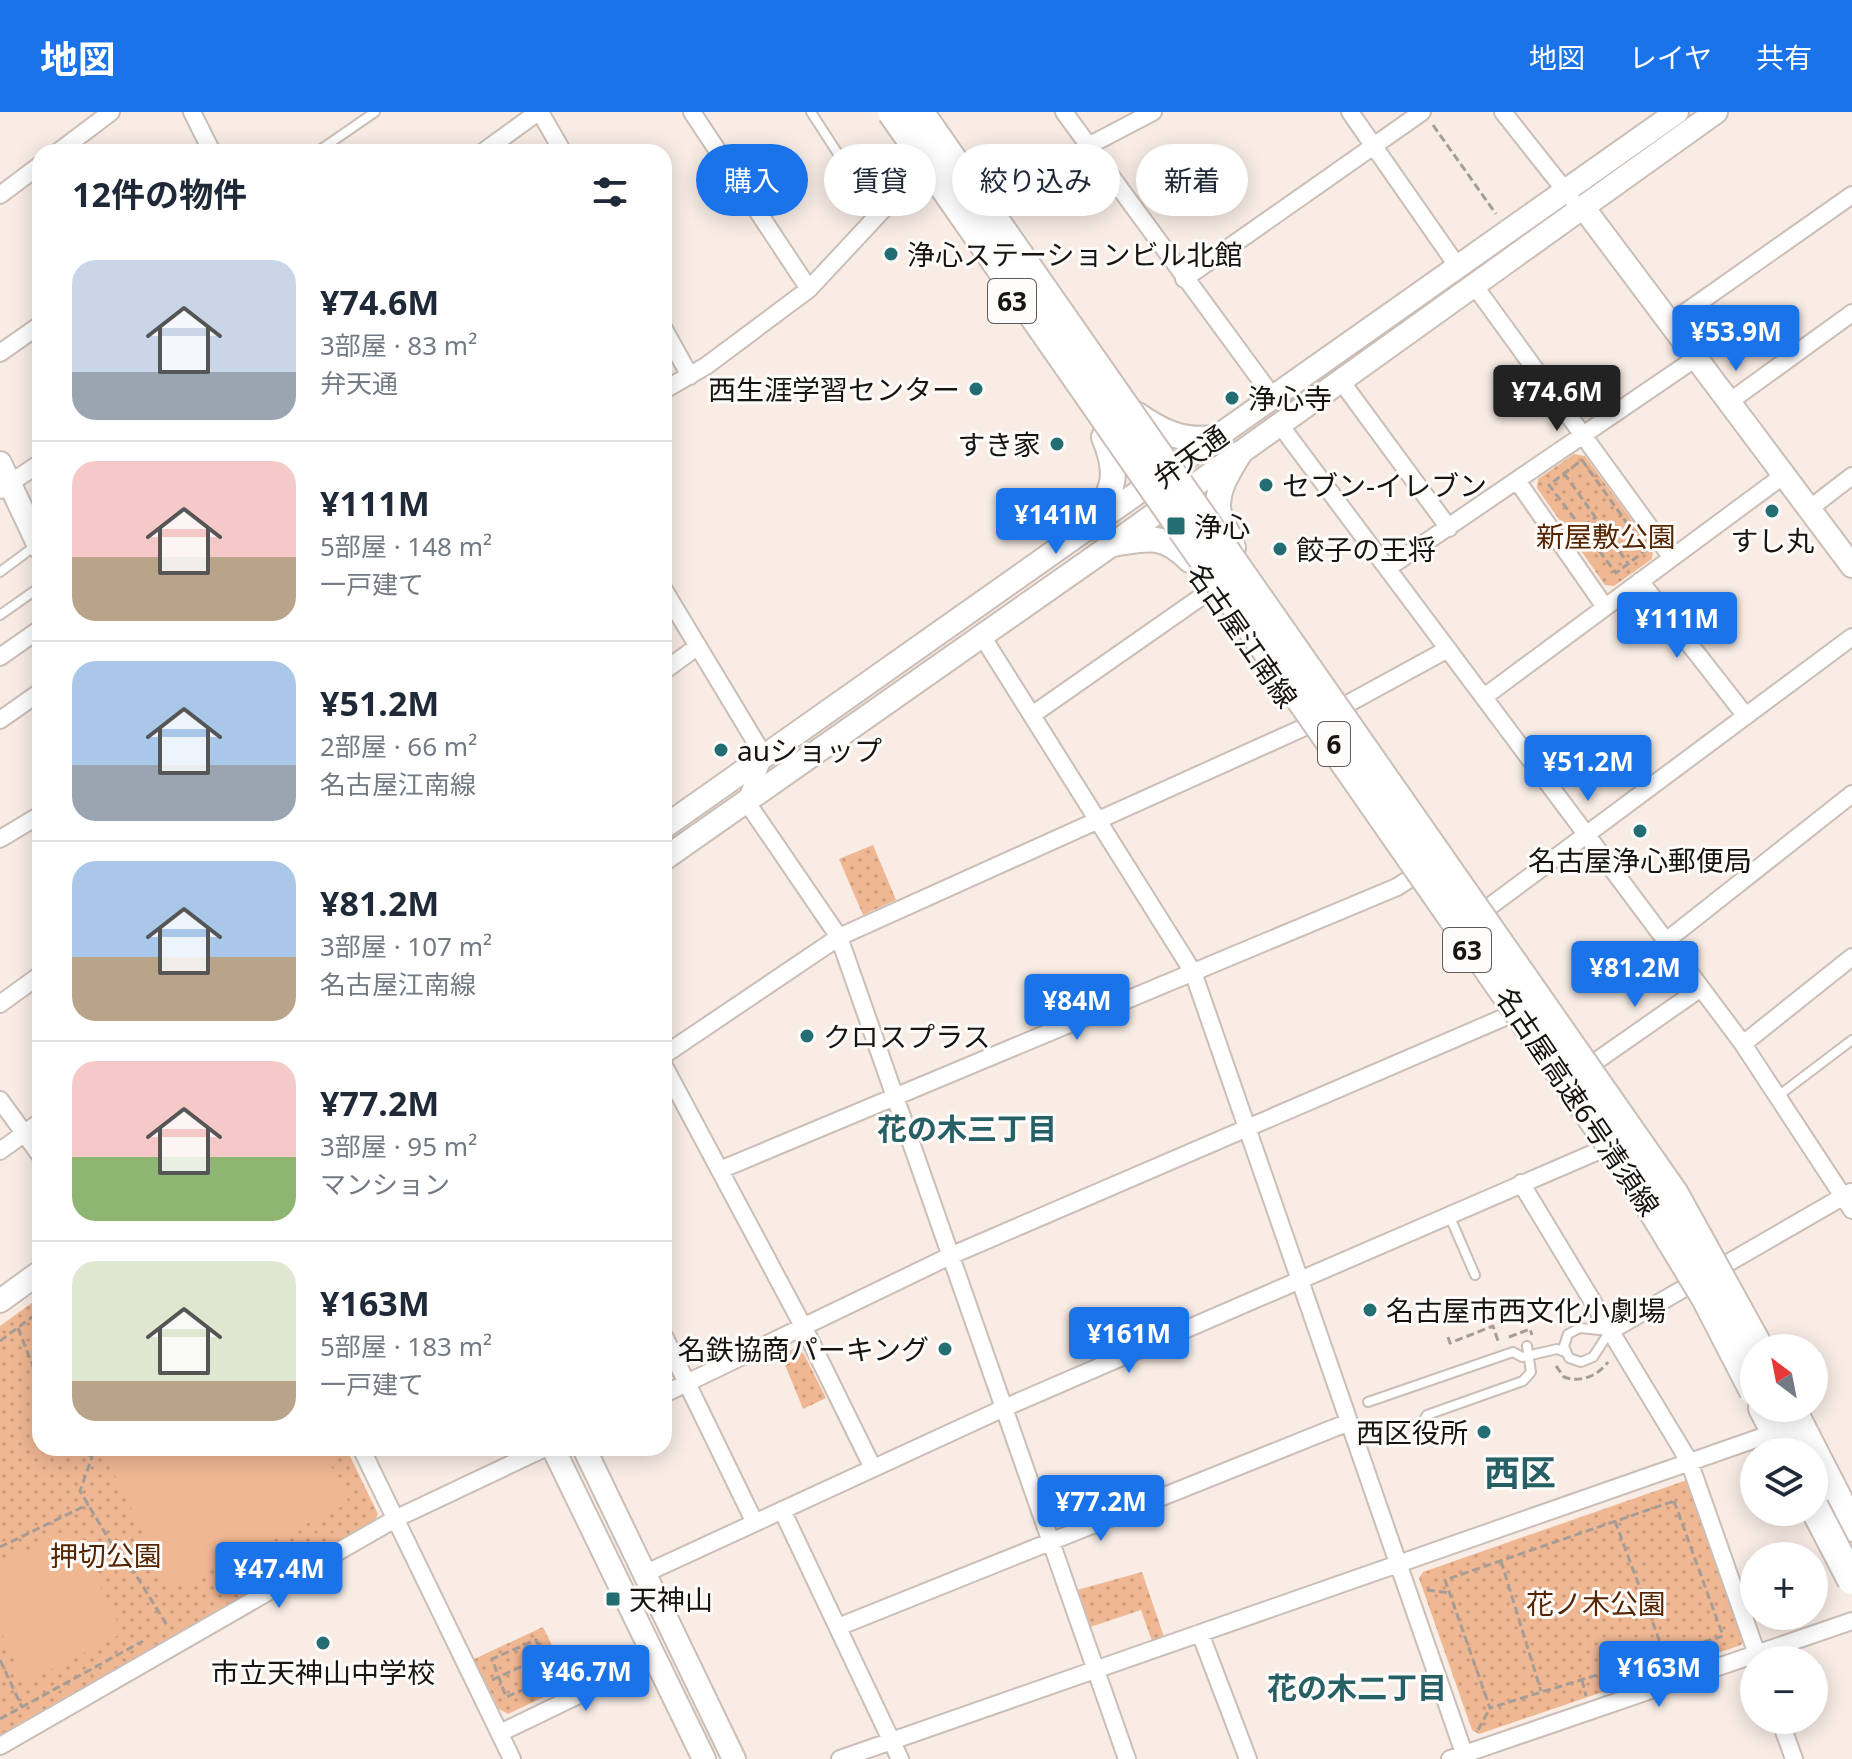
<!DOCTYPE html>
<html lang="ja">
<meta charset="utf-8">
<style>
:root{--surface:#fff;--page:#f6f6f7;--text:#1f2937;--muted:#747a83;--line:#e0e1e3;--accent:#1a73e8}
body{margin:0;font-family:"Noto Sans","Noto Sans JP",sans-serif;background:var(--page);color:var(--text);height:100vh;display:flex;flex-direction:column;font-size:30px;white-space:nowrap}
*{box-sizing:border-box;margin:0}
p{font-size:26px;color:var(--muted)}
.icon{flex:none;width:44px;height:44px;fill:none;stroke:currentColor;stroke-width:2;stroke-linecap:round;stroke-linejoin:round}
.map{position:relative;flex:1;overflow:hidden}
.drawer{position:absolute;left:32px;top:32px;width:640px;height:1312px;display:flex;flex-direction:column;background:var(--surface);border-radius:24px;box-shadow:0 4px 20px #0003}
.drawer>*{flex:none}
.guide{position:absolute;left:696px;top:32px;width:760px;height:72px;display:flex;gap:16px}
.needle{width:52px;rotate:328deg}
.buttons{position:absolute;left:1740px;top:1222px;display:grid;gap:16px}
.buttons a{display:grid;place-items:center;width:88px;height:88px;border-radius:50%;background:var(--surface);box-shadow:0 4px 20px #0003;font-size:40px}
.price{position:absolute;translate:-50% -68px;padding:0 18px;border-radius:8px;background:var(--accent);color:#fff;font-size:26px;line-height:52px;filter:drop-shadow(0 2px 4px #0008)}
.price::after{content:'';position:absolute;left:50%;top:48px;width:24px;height:18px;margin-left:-12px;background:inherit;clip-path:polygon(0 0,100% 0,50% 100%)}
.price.on{background:#222;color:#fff}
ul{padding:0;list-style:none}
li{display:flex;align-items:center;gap:24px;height:200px;padding:0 40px}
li+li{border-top:2px solid var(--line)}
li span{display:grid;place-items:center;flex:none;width:224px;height:160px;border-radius:24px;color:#555}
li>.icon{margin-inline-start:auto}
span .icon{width:96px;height:96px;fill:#fffc;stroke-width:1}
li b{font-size:34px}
h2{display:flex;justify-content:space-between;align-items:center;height:96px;padding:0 40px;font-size:34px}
.pill{padding:0 28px;border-radius:36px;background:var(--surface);box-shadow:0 4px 20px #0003;font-size:28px;line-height:72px}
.pill.on{background:var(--accent);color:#fff}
header{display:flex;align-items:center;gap:48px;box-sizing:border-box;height:112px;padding:0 40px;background:var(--accent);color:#fff}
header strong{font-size:38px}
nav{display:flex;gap:44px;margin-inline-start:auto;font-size:28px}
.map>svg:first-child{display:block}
</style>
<header>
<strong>地図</strong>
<nav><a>地図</a><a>レイヤ</a><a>共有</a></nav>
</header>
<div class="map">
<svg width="1852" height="1647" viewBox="0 0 1852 1647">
<defs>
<pattern id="park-dots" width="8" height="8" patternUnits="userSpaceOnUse" patternTransform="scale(2)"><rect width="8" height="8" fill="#f0b793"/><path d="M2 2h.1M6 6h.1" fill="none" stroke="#cd9c7e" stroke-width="1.8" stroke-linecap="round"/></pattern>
</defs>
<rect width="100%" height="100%" fill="#f8ece5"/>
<path fill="url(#park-dots)" d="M 1574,342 L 1585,344 L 1653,437 L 1652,447 L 1614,474 L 1605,473 L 1537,376 L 1538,367 Z
M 873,733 L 896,788 L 863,803 L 839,747 Z
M 40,1185 L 40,1336 L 346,1336 L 378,1402 L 374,1410 L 0,1623 L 0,1214 Z
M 795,1236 L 804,1242 L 826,1286 L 803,1297 L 781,1243 Z
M 1687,1368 L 1745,1525 L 1741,1533 L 1479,1622 L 1472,1618 L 1419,1466 L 1423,1460 Z
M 1142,1460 L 1164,1525 L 1152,1529 L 1141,1498 L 1090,1515 L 1077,1478 Z
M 543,1515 L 571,1572 L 508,1602 L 499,1597 L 474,1547 Z"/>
<path fill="#f0b793" d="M 102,1336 L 322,1336 L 349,1391 L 171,1478 Z
M 72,1415 L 123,1521 L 25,1571 L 0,1517 L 0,1452 Z"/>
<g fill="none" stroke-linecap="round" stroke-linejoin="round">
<g stroke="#cabeb7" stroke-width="12">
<path id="lane" d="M 811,0 L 877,102
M 317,40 L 375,0
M 0,460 L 35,434
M 0,503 L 40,475
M 1778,984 L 1852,928
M 1449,1103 L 1475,1163
M 1580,1216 L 1610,1219 L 1593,1245 L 1581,1250 L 1569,1246 L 1564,1234 L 1568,1222 Z
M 1368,1290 L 1513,1240 L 1522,1245 L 1557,1237 L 1565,1240
M 1421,1321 L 1421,1312 L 1427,1303 L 1523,1269 L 1531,1260 L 1527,1234"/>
</g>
<g stroke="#cabeb7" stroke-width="20">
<path id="street" d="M 192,0 L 212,40
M 540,0 L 563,40
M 692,0 L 809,177
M 1064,0 L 1273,285
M 1350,0 L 1458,155
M 1503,0 L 1571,86
M 1088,34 L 1153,0
M 58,40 L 111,0
M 483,40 L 538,0
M 0,83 L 40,53
M 1184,167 L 1422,0
M 1474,173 L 1672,446
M 1670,211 L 1852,83
M 664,217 L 690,264
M 0,241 L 40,213
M 1341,269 L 1449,416
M 664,278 L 706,254 L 809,177 L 921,57
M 1729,290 L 1852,201
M 1280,313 L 1743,932 L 1852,1098
M 1518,370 L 1605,495
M 0,378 L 40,351
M 1809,397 L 1852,364
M 1388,456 L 1696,246
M 1640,469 L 1745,603
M 664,478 L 764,644 L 746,689 L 839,825 L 1127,1647
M 982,524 L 1193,860 L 1466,1647
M 0,545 L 40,517
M 664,559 L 698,534
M 1484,585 L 1784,363
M 1032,603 L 1211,478
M 0,608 L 40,580
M 0,727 L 40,703
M 1485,798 L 1852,525
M 1666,829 L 1852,682
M 0,892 L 40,863
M 1743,932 L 1852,845
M 664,943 L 839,825 L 1307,614 L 1448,537
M 1592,952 L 1701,876
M 664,954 L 803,1214 L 873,1356
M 0,988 L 40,1043
M 0,1039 L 40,1010
M 720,1058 L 1397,775 L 1414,764
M 1521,1071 L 1689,1349 L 1759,1548
M 1610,1219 L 1851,1080
M 664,1224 L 755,1411
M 664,1282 L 950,1144 L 1512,902
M 361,1336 L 512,1647
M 782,1398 L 900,1647
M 644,1462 L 1004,1296 L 1603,1037
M 838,1515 L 1349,1310
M 1200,1521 L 1248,1647
M 1780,1608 L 1794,1647
M 500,1621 L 655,1546
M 0,1634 L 395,1407 L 545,1336
M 840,1647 L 1770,1322
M 1450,1647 L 1852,1509"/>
</g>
<g stroke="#cabeb7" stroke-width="26">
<path id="secondary" d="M 1583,95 L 1852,454
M 0,351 L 40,436
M 664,715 L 1677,0
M 664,747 L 1113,432 L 1716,0
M 0,1189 L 40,1160
M 553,1336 L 704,1647
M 584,1336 L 734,1647"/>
</g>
<g stroke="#cabeb7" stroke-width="28">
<path id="primary" d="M 1136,302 C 1162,320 1182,330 1215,326
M 1088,416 C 1111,380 1122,368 1104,325
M 1113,432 C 1148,426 1163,421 1190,448
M 1233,436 C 1230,425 1225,418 1221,407 C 1211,385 1228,360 1239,342"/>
</g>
<g stroke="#cabeb7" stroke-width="32">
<path id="highway" d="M 1763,1296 L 1786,1340
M 1791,1296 L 1852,1415"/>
</g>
<path stroke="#a69d97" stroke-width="3" stroke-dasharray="8 4" stroke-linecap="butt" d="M 1433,13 L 1496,102
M 1582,348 L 1646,438 L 1616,461 L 1549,373 Z
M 1564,361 L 1629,453
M 1574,422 L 1596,405
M 18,1216 L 40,1272
M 1448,1225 L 1450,1231 L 1493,1214 L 1498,1229
M 1509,1225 L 1530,1217 L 1532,1223
M 0,1229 L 40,1199
M 1556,1254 L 1564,1265 C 1580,1271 1598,1264 1608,1250
M 78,1336 L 92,1345 L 80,1379 L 117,1441 L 131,1455 L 168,1515
M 1674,1389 L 1723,1524 L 1490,1596 L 1445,1468 Z
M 1615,1409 L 1664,1541
M 0,1435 L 89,1392
M 1501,1449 L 1541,1579
M 1427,1478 L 1450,1481
M 536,1528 L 554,1565 L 506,1585 L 492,1547 Z
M 0,1548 L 22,1595
M 492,1568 L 525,1553 L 539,1581
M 1582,1568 L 1586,1584
M 0,1607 L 143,1529
M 1478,1618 L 1490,1596"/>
<use href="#lane" stroke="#fff" stroke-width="8"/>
<use href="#street" stroke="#fff" stroke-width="16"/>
<use href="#secondary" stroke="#fff" stroke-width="22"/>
<use href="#primary" stroke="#fff" stroke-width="24"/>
<use href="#highway" stroke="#fff" stroke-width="28"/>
<g stroke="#cabeb7" stroke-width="32" stroke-linecap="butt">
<path id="highway-bridge" d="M 892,0 L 1629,1059 L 1706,1186 L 1754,1279
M 919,0 L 1674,1082 L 1759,1236
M 1814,1395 L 1852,1468"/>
</g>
<use href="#highway-bridge" stroke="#fff" stroke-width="28"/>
</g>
<g fill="#236e73" stroke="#fefcfa" stroke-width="3">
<circle cx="891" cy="142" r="8"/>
<circle cx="976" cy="277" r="8"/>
<circle cx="1232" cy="286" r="8"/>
<circle cx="1057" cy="332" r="8"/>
<circle cx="1266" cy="373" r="8"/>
<circle cx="1772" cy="399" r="8"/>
<rect x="1166" y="404" width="20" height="20" rx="4"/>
<circle cx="1280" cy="437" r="8"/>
<circle cx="721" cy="638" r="8"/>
<circle cx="1640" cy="719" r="8"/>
<circle cx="807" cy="924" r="8"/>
<circle cx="1370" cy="1198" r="8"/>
<circle cx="945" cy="1237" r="8"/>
<circle cx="1484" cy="1320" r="8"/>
<rect x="605" y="1479" width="16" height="16" rx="4"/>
<circle cx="323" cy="1531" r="8"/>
</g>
<g text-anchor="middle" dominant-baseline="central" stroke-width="6" stroke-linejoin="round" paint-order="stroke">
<g fill="#fefcfa" stroke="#5d5a57" stroke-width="2">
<rect x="988" y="167" width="48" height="44" rx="6"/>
<rect x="1318" y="610" width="32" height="44" rx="6"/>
<rect x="1443" y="816" width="48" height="44" rx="6"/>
</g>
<g font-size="26" font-weight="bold" fill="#181411">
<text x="1012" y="189">63</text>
<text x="1334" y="632">6</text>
<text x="1467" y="838">63</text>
</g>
<g font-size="28" fill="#181411" stroke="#fefcfa" text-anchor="start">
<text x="907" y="142">浄心ステーションビル北館</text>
<text x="960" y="277" text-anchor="end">西生涯学習センター</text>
<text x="1248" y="286">浄心寺</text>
<text x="1041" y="332" text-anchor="end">すき家</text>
<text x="1282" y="373">セブン-イレブン</text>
<text x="1194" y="414">浄心</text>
<text x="1772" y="428" text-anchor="middle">すし丸</text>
<text x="1296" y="437">餃子の王将</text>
<text x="737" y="638">auショップ</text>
<text x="1640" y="748" text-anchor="middle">名古屋浄心郵便局</text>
<text x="823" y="924">クロスプラス</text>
<text x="1386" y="1198">名古屋市西文化小劇場</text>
<text x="929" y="1237" text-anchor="end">名鉄協商パーキング</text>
<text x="1468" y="1320" text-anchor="end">西区役所</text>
<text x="629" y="1487">天神山</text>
<text x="323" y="1560" text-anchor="middle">市立天神山中学校</text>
</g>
<g font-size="28" fill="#181411" stroke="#fefcfa">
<text transform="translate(1190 344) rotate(-36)">弁天通</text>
<text transform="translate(1243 523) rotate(55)">名古屋江南線</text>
<text transform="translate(1578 989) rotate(56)">名古屋高速6号清須線</text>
</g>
<g font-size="28" fill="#552500" stroke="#fefcfa">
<text x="1606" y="424">新屋敷公園</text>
<text x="106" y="1443">押切公園</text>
<text x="1596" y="1491">花ノ木公園</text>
</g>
<g font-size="30" font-weight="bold" fill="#265f64" stroke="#fefcfa">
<text x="967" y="1016">花の木三丁目</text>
<text x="1357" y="1575">花の木二丁目</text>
</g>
<g font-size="36" font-weight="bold" fill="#265f64" stroke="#fefcfa">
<text x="1520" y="1360">西区</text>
</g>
</g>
</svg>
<div class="buttons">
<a><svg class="needle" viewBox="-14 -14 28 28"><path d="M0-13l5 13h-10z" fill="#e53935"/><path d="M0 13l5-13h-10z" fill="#747a83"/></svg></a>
<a><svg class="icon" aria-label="layers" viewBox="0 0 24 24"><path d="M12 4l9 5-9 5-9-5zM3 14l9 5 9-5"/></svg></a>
<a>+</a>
<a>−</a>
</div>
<b class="price" style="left:1736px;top:261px">¥53.9M</b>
<b class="price on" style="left:1557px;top:321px">¥74.6M</b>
<b class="price" style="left:1056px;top:444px">¥141M</b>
<b class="price" style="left:1677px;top:548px">¥111M</b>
<b class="price" style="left:1588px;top:691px">¥51.2M</b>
<b class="price" style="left:1635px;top:897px">¥81.2M</b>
<b class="price" style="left:1077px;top:930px">¥84M</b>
<b class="price" style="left:1129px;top:1263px">¥161M</b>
<b class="price" style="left:1101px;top:1431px">¥77.2M</b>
<b class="price" style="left:279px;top:1498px">¥47.4M</b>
<b class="price" style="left:1659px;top:1597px">¥163M</b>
<b class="price" style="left:586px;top:1601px">¥46.7M</b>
<div class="guide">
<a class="pill on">購入</a>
<a class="pill">賃貸</a>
<a class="pill">絞り込み</a>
<a class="pill">新着</a>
</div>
<section class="drawer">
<h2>12件の物件<svg class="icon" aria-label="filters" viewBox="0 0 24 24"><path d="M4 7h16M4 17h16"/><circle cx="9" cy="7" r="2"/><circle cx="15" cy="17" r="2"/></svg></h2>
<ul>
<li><span style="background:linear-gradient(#c9d6e8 70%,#9aa5b1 0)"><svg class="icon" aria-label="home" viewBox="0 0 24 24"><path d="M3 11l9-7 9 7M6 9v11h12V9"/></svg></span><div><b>¥74.6M</b><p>3部屋 · 83 m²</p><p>弁天通</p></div></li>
<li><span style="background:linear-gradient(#f6c9c9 60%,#b9a48a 0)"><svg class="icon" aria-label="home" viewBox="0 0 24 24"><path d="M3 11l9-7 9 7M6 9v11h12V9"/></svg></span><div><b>¥111M</b><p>5部屋 · 148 m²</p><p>一戸建て</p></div></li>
<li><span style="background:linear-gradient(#a9c7e8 65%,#9aa5b1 0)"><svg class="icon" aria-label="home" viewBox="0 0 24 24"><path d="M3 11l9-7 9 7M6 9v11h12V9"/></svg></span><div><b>¥51.2M</b><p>2部屋 · 66 m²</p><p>名古屋江南線</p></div></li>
<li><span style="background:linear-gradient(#a9c7e8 60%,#b9a48a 0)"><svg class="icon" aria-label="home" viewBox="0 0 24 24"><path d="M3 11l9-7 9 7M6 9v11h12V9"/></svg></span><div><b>¥81.2M</b><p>3部屋 · 107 m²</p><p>名古屋江南線</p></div></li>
<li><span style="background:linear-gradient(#f6c9c9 60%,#8fb573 0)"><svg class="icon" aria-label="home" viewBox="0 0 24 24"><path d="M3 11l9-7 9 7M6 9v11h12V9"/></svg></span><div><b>¥77.2M</b><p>3部屋 · 95 m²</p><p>マンション</p></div></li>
<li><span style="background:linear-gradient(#dfe7d0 75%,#b9a48a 0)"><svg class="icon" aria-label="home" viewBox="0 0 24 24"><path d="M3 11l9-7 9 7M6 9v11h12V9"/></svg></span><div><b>¥163M</b><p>5部屋 · 183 m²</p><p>一戸建て</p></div></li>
</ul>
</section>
</div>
